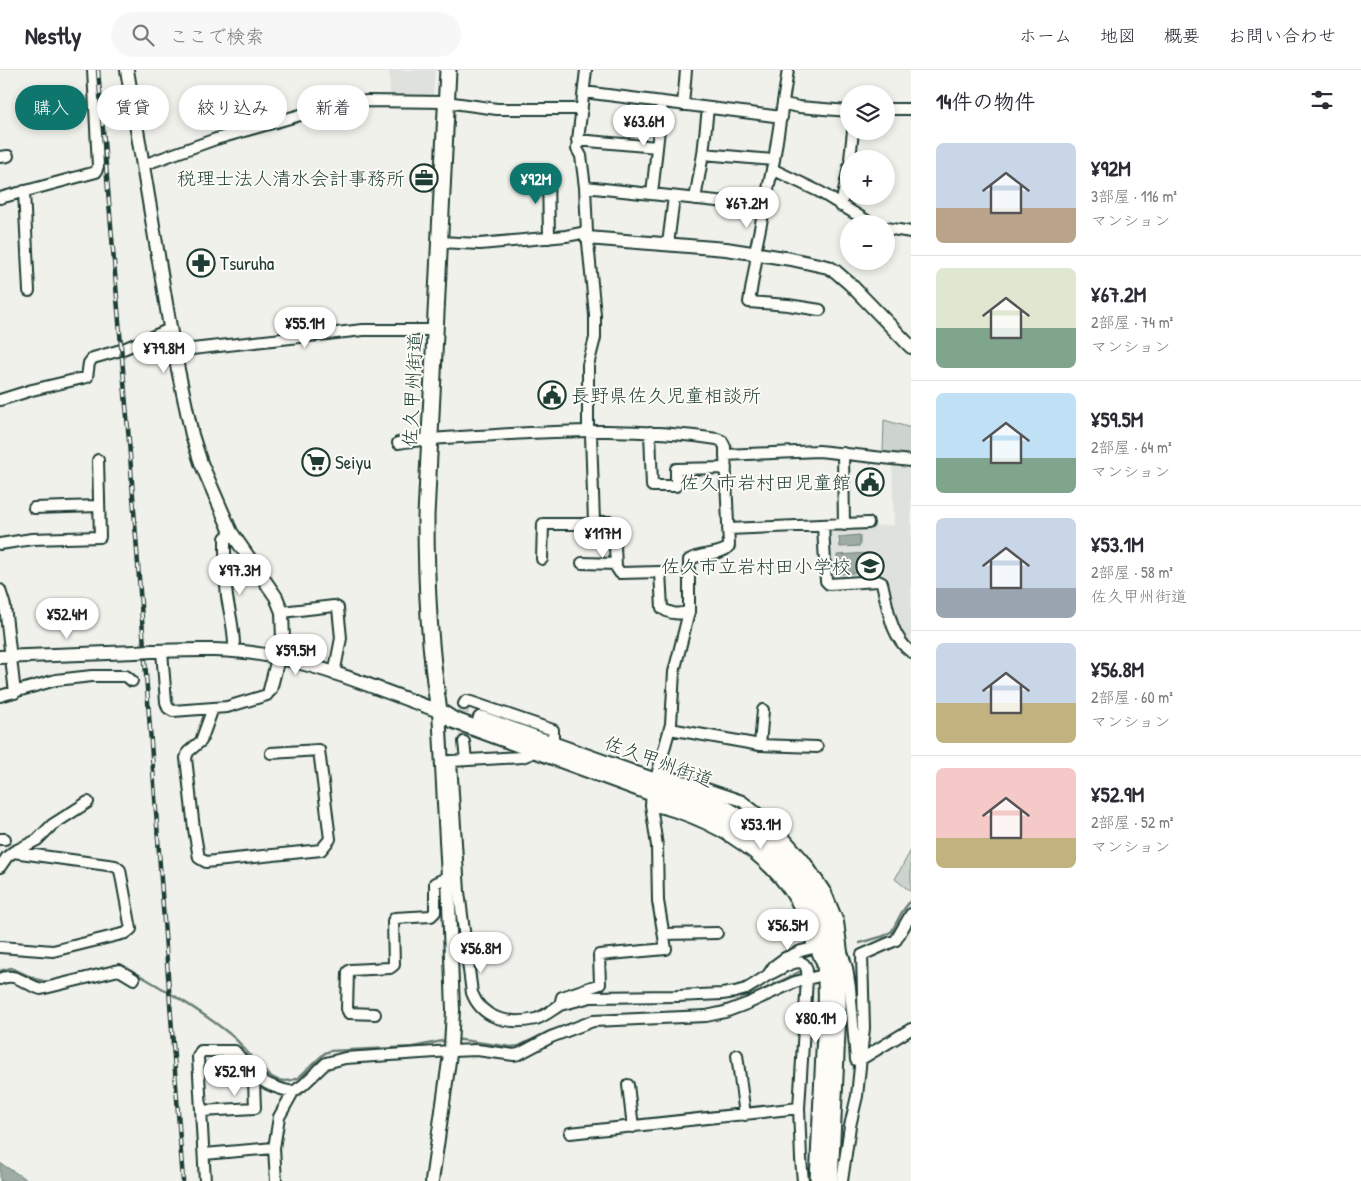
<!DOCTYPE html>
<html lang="ja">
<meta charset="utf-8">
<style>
:root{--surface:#fff;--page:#f7f7f7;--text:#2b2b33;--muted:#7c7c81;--line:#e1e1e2;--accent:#0f766e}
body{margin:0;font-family:"Patrick Hand","Klee One",sans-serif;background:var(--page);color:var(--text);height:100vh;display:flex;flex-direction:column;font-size:19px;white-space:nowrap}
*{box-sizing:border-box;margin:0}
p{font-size:16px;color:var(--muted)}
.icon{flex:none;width:28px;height:28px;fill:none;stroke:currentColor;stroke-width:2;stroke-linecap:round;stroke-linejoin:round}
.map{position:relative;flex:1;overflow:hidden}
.side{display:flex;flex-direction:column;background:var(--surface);width:450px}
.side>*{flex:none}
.top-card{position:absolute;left:15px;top:15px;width:475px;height:45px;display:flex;gap:10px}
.tools{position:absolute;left:840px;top:15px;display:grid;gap:10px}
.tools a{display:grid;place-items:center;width:55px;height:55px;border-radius:50%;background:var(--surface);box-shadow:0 2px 8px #0003;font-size:25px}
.price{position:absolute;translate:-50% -42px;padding:0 11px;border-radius:18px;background:#fff;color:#222;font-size:16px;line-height:32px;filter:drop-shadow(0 1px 2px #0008)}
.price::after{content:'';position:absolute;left:50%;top:30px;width:15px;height:11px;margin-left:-8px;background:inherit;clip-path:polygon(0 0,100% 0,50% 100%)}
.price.active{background:var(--accent);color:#fff}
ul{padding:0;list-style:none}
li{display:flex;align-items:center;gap:15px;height:125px;padding:0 25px}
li+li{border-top:1px solid var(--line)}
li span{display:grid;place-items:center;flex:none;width:140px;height:100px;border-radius:8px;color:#555}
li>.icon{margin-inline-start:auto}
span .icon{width:60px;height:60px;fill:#fffc;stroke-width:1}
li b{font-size:21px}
h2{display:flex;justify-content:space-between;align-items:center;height:60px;padding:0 25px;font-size:21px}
.tag{padding:0 18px;border-radius:22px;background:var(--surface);box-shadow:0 2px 8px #0003;font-size:18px;line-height:45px}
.tag.active{background:var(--accent);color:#fff}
header{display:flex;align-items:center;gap:30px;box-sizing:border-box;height:70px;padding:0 25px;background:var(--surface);border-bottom:1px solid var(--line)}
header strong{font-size:24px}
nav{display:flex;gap:28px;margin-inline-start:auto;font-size:18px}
.search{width:350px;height:45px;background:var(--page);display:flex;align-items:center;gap:12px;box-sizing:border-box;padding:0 18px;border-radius:28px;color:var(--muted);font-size:19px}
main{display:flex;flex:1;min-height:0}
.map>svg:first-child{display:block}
</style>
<header>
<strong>Nestly</strong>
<div class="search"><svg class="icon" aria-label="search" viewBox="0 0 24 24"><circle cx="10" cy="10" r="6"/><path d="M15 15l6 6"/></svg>ここで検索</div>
<nav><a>ホーム</a><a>地図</a><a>概要</a><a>お問い合わせ</a></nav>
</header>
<main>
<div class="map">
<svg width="911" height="1111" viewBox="0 0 911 1111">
<rect width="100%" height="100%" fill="#f0f1eb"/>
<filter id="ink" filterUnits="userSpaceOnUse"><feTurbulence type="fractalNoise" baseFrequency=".02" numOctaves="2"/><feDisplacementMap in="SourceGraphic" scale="10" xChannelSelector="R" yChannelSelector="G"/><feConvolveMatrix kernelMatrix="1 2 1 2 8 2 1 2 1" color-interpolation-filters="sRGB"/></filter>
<g filter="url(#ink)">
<path fill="#dfe2dc" d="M 389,0 L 435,0 L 433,27 L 390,27 Z
M 892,393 L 911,395 L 911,578 L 893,552 L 883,508 L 831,511 L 826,458 L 894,455 Z"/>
<path fill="#cdd3cd" stroke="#768880" d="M 884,350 L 911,358 L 911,387 L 883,383 Z
M 911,780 L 911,822 L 895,809 Z"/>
<path fill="#9faca4" stroke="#6c8077" d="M 860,465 L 860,476 L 840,477 L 839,467 Z
M 869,483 L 871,502 L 838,504 L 837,485 Z
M 0,1093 L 29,1111 L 30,1111 L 0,1111 Z"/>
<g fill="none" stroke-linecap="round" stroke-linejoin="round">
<path stroke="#6c8077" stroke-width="2.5" d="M 860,873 L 884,866 L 892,861 L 902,842 L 911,830
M 122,897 L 127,898 C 162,918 200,940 231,965 C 247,978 255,997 272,1007 C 279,1012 290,1012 298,1008 L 325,983 L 330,981 L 413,977 L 447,970
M 0,901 L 11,898 L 35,909 L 48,912
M 83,904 L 94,901
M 706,941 L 741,931 L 799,902
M 455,969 L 511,977 L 519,976 L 550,961 L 577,952"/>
<path stroke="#c6cdc6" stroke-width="10" stroke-dasharray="10 5" stroke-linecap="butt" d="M 464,634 L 464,672"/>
<g stroke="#1f3d34" stroke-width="14">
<path id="minor" d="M 586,0 L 577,79 L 581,86 L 585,117 L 587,162 L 595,245 L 595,268 L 588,295 L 588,360 L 591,365 L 594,452 L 610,452 L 614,456 L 616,497 L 620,503 L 660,502 L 662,538 C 671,545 679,544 689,542
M 788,0 L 774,90 L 755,183 L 756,191 L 749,232 L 788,235 L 820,240
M 584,22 L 782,47
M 784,34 L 799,37 L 849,41
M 683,35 L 686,0
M 886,39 L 911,39
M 577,70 L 657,77
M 703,84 L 774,90
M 0,87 L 8,86
M 850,89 L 853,61
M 143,95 L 216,69 L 318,40 L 367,31 L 446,32 L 497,39 L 582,39
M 772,99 L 820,122 L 872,154
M 548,101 L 549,168
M 585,117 L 764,136
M 24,121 L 29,221
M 652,124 L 662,32
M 0,128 L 96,102 L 98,96 L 93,0
M 695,129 L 703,84 L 708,38
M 841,136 L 849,96
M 886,158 L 911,162
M 439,172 L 480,174 L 566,166 L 587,162
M 668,174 L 674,127
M 174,281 L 363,260 L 435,260
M 0,330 L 32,320 L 87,307 L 89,293 L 93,288 L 121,280 L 170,259
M 650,362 L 652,416 L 676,416 L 676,399 L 726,398
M 398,373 C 431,368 463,367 496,365 C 570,360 643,358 717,369 L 722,371 L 725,377 L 725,385 L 819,381 L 911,391
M 843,383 L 844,455
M 34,438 L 98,436
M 823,456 L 826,511 L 829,514 L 878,511 L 882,513 C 888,537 890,566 911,582
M 728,459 L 868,453
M 231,462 L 225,468 C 225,488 225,507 227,527 C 230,545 235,562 234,581
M 0,474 L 32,469 L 100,467 L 98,390
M 542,489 L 543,454 L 589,454 L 594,452
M 582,493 L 616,494
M 0,520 L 5,536 L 15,623
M 282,542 L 334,536 L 338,538 L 341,568 L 334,604
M 162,581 L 166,632 L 168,638 L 173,641 L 227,637 L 267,625 L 270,620
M 0,626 L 56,610 L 92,606 L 126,606 L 132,611
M 464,634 L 466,631 L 471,632 L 553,660 L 553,674
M 213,638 L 201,671 L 188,682 L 186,688 L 194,759 L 199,788 L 206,792 L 321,780 L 330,769 L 319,680 L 271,683
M 670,659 L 760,675 L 817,677
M 464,672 L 466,690
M 760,675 L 763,640
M 451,691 L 522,687 L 530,684 L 532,679
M 442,692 L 451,691 L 459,822 L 472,923 C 482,949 509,955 536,949 C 545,946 552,940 560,935 L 562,927 L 600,914 L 599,885 L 666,879 L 658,831 L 657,776 L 651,735 L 652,723 L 671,654 L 674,602 L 689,542 L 689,490 C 700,482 722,486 729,476 L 725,385
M 659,703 L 742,731 L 775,757 L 804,790 L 826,823 L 838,852 L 842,882 L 847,898 L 850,918 L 856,990 L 858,991 L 911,959
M 651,735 C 722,751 800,801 813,878
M 0,769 L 5,769
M 13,782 L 37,770 L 52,755 L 88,732
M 0,797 L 7,787 L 13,782 L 115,796 L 120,800 L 131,859 L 126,863 L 53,881 L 0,877
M 664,864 L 717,863
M 0,909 C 16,901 26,916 41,919 L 119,900 L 134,909
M 560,935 L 591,927 L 677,926 L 722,924 L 735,922 L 746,919 L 756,913 L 768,905 L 774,896 L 785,888 L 801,881 L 813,878 L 816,879 L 820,889
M 375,944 L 349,943 L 347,939 L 348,902 L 350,900 L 390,898 L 394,895 L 393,851 L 395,848 L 431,846 L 435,842 L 435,813 L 448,807
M 737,985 L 745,1045
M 628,1015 L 633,1057
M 799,1038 L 807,909 L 820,906
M 201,1041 L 255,1038 L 254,1012 L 257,1007
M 570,1063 L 799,1038 L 801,1089 L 803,1111
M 204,1084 L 274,1078
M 205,1111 L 198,987 L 201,981 L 235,981 C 255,1006 259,1015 293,1022
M 276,1111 L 274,1078 L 279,1047 L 293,1022 L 303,1015 L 326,993 L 345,988 L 451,981 L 477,980 L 514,985 L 519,984 L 551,967 L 593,951 L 706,946 L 725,942 L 749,933 L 795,912 L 807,909 C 810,877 781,900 768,905
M 842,1111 L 850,1056 L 857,1026 L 864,958 L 862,885 L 896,870 L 911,844"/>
</g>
<g stroke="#1f3d34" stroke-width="16">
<path id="tertiary" d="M 127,0 L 174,281 L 192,365 L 201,393 L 231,462 L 276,527 L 282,542 L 283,569 L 270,620
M 587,168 L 726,179 L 791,189 L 828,197 L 835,201 L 850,214 L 911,277
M 151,581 C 189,580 227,578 265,585 C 324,595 382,621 439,641 L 448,807 L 453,940 L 451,977 L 432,1111
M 0,587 L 135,582"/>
</g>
<g stroke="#1f3d34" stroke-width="19">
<path id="secondary" d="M 448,0 L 426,446 C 426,511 429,577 439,641 L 453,650 L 709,744 C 760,770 811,816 822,875 C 829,911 826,946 824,982 C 822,1025 820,1068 818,1111
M 481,649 L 710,731 C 777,762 829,817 837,894 C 840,924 837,955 836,985 C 834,1027 832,1069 830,1111"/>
</g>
<use href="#minor" stroke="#fdfcf7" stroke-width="10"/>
<use href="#tertiary" stroke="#fdfcf7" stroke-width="12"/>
<use href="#secondary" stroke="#fdfcf7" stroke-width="15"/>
<g stroke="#1f3d34" stroke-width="4.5">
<path id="rail" d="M 98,0 L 129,371 L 183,1111"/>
</g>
<use href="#rail" stroke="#fdfcf7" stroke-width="2.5" stroke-dasharray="8" stroke-linecap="butt"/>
<g stroke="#1f3d34" stroke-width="16" stroke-linecap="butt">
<path id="tertiary-bridge" d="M 135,582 L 151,581"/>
</g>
<use href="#tertiary-bridge" stroke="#fdfcf7" stroke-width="12"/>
</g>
</g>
<defs>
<g id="office-ring" transform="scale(1.4375)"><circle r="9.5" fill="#fdfcf7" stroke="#1f3d34" stroke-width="1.5"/><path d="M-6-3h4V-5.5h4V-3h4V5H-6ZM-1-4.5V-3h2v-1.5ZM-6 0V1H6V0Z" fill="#1f3d34"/></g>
<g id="pharmacy-ring" transform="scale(1.4375)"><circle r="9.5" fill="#fdfcf7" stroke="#1f3d34" stroke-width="1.5"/><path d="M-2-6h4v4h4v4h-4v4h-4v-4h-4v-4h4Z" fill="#1f3d34"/></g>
<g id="civic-ring" transform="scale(1.4375)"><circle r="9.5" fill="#fdfcf7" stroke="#1f3d34" stroke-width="1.5"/><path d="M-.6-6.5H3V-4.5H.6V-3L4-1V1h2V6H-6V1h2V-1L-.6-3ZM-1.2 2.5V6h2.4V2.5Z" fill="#1f3d34"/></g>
<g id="supermarket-ring" transform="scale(1.4375)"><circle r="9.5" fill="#fdfcf7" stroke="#1f3d34" stroke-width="1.5"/><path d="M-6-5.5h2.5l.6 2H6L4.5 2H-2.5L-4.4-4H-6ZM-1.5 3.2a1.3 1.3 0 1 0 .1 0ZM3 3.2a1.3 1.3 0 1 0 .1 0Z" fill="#1f3d34"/></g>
<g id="school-ring" transform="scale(1.4375)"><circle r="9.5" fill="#fdfcf7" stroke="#1f3d34" stroke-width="1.5"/><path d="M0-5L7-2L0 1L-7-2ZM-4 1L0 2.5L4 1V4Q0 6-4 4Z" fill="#1f3d34"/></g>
</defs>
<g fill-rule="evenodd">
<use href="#office-ring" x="424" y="108"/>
<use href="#pharmacy-ring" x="201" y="193"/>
<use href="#civic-ring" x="552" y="325"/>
<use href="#supermarket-ring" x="316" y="392"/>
<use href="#civic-ring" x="870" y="412"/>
<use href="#school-ring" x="870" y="496"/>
</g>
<g text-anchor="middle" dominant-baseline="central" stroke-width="4" stroke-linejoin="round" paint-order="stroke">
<g font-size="19" fill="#1f3d34" stroke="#fdfcf7" text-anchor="end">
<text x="405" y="108">税理士法人清水会計事務所</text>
<text x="220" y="193" text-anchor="start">Tsuruha</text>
<text x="571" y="325" text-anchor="start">長野県佐久児童相談所</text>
<text x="335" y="392" text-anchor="start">Seiyu</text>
<text x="851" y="412">佐久市岩村田児童館</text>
<text x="851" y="496">佐久市立岩村田小学校</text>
</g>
<g font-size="19" fill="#1f3d34" stroke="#fdfcf7">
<text transform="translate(412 320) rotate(-87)">佐久甲州街道</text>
<text transform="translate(659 691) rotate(20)">佐久甲州街道</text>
</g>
</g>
</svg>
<div class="tools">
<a><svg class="icon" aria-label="layers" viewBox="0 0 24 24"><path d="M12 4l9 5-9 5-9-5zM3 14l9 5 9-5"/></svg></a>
<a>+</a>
<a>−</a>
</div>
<b class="price" style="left:644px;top:77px">¥63.6M</b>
<b class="price active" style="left:536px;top:135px">¥92M</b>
<b class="price" style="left:747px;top:159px">¥67.2M</b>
<b class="price" style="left:305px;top:279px">¥55.1M</b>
<b class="price" style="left:164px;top:304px">¥79.8M</b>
<b class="price" style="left:603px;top:489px">¥117M</b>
<b class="price" style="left:240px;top:526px">¥97.3M</b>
<b class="price" style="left:67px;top:570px">¥52.4M</b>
<b class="price" style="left:296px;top:606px">¥59.5M</b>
<b class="price" style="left:761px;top:780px">¥53.1M</b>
<b class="price" style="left:788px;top:881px">¥56.5M</b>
<b class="price" style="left:481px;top:904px">¥56.8M</b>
<b class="price" style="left:816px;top:974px">¥80.1M</b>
<b class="price" style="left:235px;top:1027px">¥52.9M</b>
<div class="top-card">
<a class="tag active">購入</a>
<a class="tag">賃貸</a>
<a class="tag">絞り込み</a>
<a class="tag">新着</a>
</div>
</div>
<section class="side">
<h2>14件の物件<svg class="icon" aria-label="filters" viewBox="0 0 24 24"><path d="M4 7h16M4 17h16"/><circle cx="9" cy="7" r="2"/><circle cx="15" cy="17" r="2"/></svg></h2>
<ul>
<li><span style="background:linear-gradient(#c9d6e8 65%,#b9a48a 0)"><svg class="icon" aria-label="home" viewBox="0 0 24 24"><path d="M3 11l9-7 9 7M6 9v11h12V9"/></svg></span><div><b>¥92M</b><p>3部屋 · 116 m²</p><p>マンション</p></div></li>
<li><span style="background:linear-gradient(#dfe7d0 60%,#7fa58c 0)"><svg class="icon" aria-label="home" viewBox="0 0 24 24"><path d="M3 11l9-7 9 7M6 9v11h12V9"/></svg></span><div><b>¥67.2M</b><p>2部屋 · 74 m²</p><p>マンション</p></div></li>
<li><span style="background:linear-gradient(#bfe0f5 65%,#7fa58c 0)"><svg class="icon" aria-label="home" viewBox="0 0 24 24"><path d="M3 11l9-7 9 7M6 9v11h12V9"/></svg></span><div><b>¥59.5M</b><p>2部屋 · 64 m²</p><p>マンション</p></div></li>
<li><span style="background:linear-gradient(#c9d6e8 70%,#9aa5b1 0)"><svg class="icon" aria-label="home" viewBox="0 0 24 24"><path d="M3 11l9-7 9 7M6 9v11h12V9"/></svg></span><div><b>¥53.1M</b><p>2部屋 · 58 m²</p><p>佐久甲州街道</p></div></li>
<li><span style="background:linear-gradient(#c9d6e8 60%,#c2b280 0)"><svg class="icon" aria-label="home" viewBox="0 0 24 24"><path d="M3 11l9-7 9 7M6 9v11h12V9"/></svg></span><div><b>¥56.8M</b><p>2部屋 · 60 m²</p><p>マンション</p></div></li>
<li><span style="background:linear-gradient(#f6c9c9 70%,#c2b280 0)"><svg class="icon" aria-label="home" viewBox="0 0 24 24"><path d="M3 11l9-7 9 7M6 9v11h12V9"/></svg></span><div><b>¥52.9M</b><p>2部屋 · 52 m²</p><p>マンション</p></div></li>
</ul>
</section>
</main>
